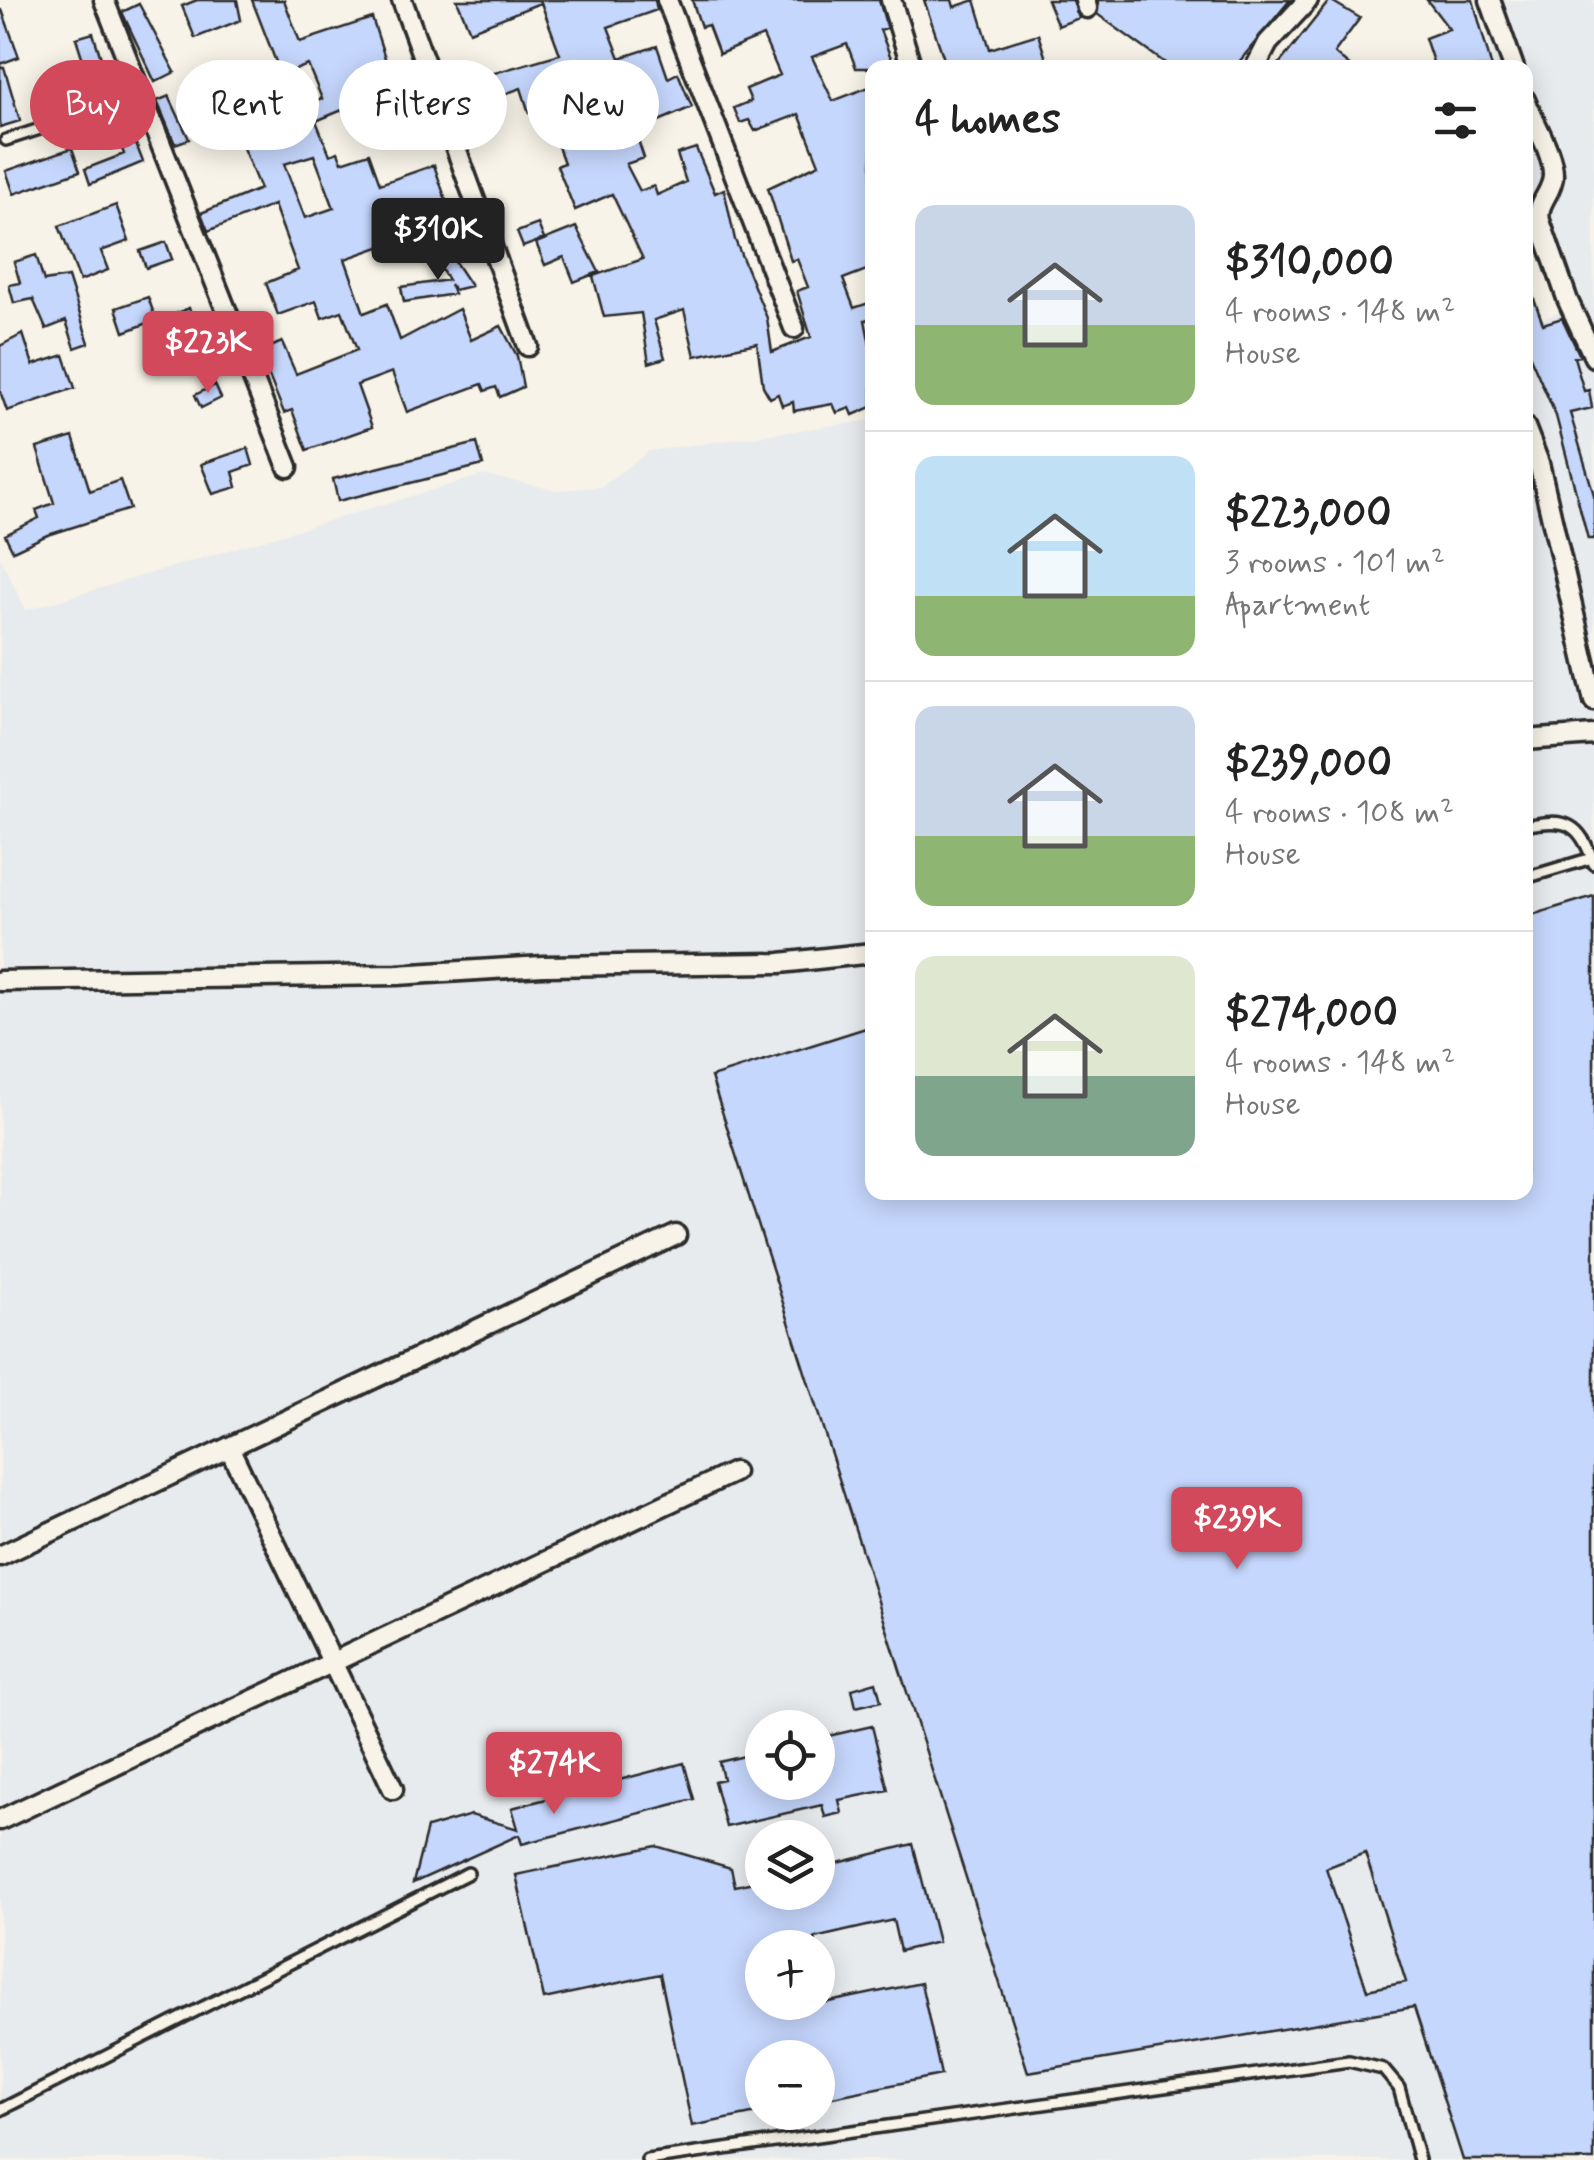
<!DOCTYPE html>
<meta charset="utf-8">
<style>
:root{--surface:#fff;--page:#f6f6f6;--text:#222;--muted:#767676;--line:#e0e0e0;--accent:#d1495b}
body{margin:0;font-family:Mynerve,sans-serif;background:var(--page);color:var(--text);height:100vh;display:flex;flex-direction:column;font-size:38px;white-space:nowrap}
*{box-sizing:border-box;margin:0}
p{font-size:32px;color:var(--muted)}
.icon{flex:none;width:55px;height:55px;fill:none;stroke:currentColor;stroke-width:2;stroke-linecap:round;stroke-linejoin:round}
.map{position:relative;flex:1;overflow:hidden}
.drawer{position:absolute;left:865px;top:60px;width:668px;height:1140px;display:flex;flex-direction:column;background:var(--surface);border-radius:20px;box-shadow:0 5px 25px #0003}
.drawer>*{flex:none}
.top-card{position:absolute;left:30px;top:60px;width:685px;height:90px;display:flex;gap:20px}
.fabs{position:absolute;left:745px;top:1710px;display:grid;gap:20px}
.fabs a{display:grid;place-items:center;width:90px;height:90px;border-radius:50%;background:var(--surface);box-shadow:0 5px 25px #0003;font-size:50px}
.price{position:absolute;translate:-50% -85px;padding:0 22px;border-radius:10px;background:var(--accent);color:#fff;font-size:32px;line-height:65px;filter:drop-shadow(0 2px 5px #0008)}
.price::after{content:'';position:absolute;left:50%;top:60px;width:30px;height:22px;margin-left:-15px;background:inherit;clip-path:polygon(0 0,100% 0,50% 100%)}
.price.selected{background:#222;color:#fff}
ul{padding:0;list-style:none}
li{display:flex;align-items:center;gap:30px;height:250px;padding:0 50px}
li+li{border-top:2px solid var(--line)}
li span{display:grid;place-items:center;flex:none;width:280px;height:200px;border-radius:20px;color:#555}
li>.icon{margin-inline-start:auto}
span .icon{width:120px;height:120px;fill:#fffc;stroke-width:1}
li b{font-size:42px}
h2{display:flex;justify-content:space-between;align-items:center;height:120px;padding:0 50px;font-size:42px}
.pill{padding:0 35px;border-radius:45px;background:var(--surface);box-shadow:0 5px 25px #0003;font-size:35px;line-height:90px}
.pill.selected{background:var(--accent);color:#fff}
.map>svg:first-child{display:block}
</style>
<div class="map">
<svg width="1594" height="2160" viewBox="0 0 1594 2160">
<rect width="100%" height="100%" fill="#f7f3e8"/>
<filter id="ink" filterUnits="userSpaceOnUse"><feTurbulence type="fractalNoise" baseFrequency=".01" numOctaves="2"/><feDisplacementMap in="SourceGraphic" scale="20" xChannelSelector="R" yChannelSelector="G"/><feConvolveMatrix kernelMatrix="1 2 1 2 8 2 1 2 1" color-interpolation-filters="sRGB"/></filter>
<g filter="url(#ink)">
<path fill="#e8ebee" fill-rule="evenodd" d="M 1477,0 L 1594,0 L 1594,2160 L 0,2160 L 0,557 L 26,610 L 483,475 L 557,490 L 600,487 L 649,451 L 872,420 L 872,1192 L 1525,1192 L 1525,326 L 1562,311 L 1525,175 L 1525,68 L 1495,67 ZM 762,1728 L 818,1728 L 818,1782 L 762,1782 ZM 762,1838 L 818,1838 L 818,1892 L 762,1892 ZM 762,1948 L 818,1948 L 818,2002 L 762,2002 ZM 762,2058 L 818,2058 L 818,2112 L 762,2112 Z"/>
<path fill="#c6d7fd" stroke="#2b2b2b" stroke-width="2.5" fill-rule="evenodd" d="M 197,0 L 237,0 L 241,20 L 195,38 L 182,6 Z
M 252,0 L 284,0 L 300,42 L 372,18 L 386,61 L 360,69 L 371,98 L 316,121 L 330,155 L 338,152 L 342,162 L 369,153 L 380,184 L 434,165 L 449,209 L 398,226 L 402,239 L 345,259 L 364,313 L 387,304 L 400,340 L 459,309 L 471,340 L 501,326 L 517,356 L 523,387 L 500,397 L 496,387 L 485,391 L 482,384 L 407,412 L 392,372 L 357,385 L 372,427 L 307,450 L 292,410 L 284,413 L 259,352 L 282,342 L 296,374 L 357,350 L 342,311 L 322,318 L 316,301 L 278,315 L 266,283 L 298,270 L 274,205 L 208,231 L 201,213 L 260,189 L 241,143 L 285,126 L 281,115 L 322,99 L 308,65 L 281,75 ZM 314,155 L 334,208 L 305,218 L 284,164 Z
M 457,0 L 539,0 L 540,3 L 470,31 Z
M 540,0 L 655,0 L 657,10 L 608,27 L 620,58 L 657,46 L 668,78 L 678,73 L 692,107 L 635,131 L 644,158 L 626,164 L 640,191 L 654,186 L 657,195 L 686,182 L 677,154 L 696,148 L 715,193 L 724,189 L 735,240 L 767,318 L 772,352 L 811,337 L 797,291 L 808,287 L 797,259 L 791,261 L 768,188 L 819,164 L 799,114 L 755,131 L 749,120 L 740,123 L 734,108 L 751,101 L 746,89 L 780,75 L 763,36 L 719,54 L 708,25 L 701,27 L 692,0 L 879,0 L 887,28 L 880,30 L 895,68 L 856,68 L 847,44 L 812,57 L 833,101 L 869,87 L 872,95 L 872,268 L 843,279 L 854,308 L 872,302 L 872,318 L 865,320 L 872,355 L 872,407 L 853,415 L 850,408 L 837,413 L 833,404 L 794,411 L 793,402 L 782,406 L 778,394 L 770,398 L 763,386 L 757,343 L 695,356 L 684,310 L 654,320 L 665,358 L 649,363 L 641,313 L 604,317 L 593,276 L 643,259 L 612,194 L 575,210 L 557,166 L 564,163 L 555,138 L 588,126 L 577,98 L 529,113 L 521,88 L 479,103 L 470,80 L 560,54 Z
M 924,0 L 952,0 L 954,7 L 975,0 L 990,49 L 1038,34 L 1049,68 L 947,68 Z
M 1047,0 L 1073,0 L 1079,18 L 1058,26 Z
M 1098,0 L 1290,0 L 1234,68 L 1172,68 L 1097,14 Z
M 1330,0 L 1360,18 L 1334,53 L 1352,68 L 1276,68 Z
M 1427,0 L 1473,0 L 1492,68 L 1435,68 L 1425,38 L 1449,29 Z
M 139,4 L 175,72 L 155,82 L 122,12 Z
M 2,10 L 19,57 L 0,64 L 0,11 Z
M 93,33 L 101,58 L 84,63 L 76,38 Z
M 0,67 L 4,67 L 20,121 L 0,127 Z
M 416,89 L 429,128 L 403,136 L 390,97 Z
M 169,96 L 189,139 L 175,144 L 157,101 Z
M 136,144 L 143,162 L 90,184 L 85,169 L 124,154 L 122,149 Z
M 72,148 L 80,171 L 14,194 L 6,171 Z
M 116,205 L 129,241 L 101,251 L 108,270 L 80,281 L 59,226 Z
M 538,224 L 544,239 L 523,247 L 517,232 Z
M 576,227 L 599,272 L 574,282 L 564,257 L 545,265 L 536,243 Z
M 166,242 L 172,259 L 146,268 L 140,251 Z
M 449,253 L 471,286 L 454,290 L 450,284 L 454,294 L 404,302 L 401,287 L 448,280 L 436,261 Z
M 36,255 L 44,281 L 68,277 L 89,343 L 75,348 L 66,321 L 46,329 L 33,299 L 14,303 L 9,285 L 20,283 L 14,262 Z
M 1527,280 L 1543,324 L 1562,318 L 1580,356 L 1574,357 L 1584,391 L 1589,390 L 1592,408 L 1570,413 L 1594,495 L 1594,539 L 1588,539 L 1556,416 L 1525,345 Z
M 148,297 L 156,320 L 124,332 L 116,308 Z
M 189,308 L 198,327 L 171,339 L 162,320 Z
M 23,334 L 33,365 L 64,355 L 75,388 L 7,411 L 0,391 L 0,346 Z
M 215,385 L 221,398 L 201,408 L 195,395 Z
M 73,437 L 90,491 L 120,480 L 130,509 L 45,536 L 13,551 L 5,535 L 39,518 L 36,510 L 54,503 L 37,448 Z
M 477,443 L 483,465 L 338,501 L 333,479 Z
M 248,448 L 253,465 L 233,472 L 237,487 L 213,494 L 201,464 Z
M 1594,896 L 1594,2160 L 1463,2160 L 1414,2007 L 1028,2072 L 711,1077 L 869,1027 L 872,1192 L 1525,1192 L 1525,917 ZM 1365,1853 L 1406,1982 L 1367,1990 L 1326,1868 Z
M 876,1682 L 881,1701 L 856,1707 L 852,1689 Z
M 872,1726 L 888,1790 L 839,1800 L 842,1813 L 825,1817 L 822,1805 L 726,1827 L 714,1781 L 723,1779 L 719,1762 L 753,1754 L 760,1782 L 818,1782 L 818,1747 L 826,1745 L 824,1737 Z
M 684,1763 L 694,1799 L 522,1844 L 519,1835 L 413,1883 L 427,1828 L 471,1815 L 518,1829 L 512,1808 Z
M 913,1844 L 938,1942 L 900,1951 L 893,1920 L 815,1938 L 817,1948 L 762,1948 L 762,2002 L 829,2002 L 921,1983 L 941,2075 L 818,2100 L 818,2058 L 762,2058 L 762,2112 L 692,2126 L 660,1974 L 544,1999 L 516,1875 L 656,1846 L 731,1868 L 735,1886 L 762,1880 L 762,1892 L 818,1892 L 818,1868 Z"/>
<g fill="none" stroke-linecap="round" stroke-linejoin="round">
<g stroke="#2b2b2b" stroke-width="16">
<path id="service" d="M 6,140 L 142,96
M 1525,826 C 1567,817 1580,823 1594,864
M 1525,878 L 1592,858
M 0,2110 L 468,1873
M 647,2160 L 1349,2061 L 1383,2069 L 1399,2088 L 1419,2160"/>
</g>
<g stroke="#2b2b2b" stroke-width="25">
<path id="minor" d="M 104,0 L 288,467
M 402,0 L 528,346
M 667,0 L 794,328
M 891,0 L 912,68
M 1085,0 L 1087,8
M 1490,0 L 1514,68
M 1255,68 L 1268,43 L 1308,0
M 1525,100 C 1533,121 1554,154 1553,176 C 1552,194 1536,202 1540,221 L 1568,301 L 1594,357
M 1525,427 L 1539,463 L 1594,701
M 1525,740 L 1594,735
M 0,981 L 397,975 L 543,966 L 780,963 L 872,953
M 229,1447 L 393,1789
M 0,1556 L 676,1235
M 0,1820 L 734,1472"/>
</g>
<use href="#service" stroke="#f7f3e8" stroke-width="9"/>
<use href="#minor" stroke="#f7f3e8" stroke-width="18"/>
</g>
</g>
</svg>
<div class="fabs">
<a><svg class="icon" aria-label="locate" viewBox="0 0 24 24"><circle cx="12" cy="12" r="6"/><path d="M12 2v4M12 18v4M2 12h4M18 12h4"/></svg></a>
<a><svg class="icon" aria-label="layers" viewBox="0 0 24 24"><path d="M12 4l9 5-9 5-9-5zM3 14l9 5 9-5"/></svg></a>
<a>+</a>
<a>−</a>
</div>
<b class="price selected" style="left:438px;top:283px">$310K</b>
<b class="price" style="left:208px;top:396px">$223K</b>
<b class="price" style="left:1237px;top:1572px">$239K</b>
<b class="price" style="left:554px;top:1817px">$274K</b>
<div class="top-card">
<a class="pill selected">Buy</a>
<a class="pill">Rent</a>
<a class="pill">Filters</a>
<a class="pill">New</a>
</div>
<section class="drawer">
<h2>4 homes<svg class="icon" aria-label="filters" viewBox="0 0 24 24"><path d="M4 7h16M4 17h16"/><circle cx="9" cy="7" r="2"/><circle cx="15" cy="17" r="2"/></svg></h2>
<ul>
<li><span style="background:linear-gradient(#c9d6e8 60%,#8fb573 0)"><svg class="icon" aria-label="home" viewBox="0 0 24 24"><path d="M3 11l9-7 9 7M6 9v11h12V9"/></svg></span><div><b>$310,000</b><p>4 rooms · 148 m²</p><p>House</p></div></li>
<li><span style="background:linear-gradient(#bfe0f5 70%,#8fb573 0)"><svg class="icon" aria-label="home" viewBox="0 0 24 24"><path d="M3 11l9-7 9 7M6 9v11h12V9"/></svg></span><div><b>$223,000</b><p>3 rooms · 101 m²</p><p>Apartment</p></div></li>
<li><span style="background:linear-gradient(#c9d6e8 65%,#8fb573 0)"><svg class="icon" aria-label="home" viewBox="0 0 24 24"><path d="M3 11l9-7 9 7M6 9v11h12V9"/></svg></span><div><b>$239,000</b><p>4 rooms · 108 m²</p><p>House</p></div></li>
<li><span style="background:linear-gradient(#dfe7d0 60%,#7fa58c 0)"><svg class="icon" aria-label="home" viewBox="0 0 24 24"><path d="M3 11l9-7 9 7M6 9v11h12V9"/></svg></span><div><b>$274,000</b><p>4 rooms · 148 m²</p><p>House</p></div></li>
</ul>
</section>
</div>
